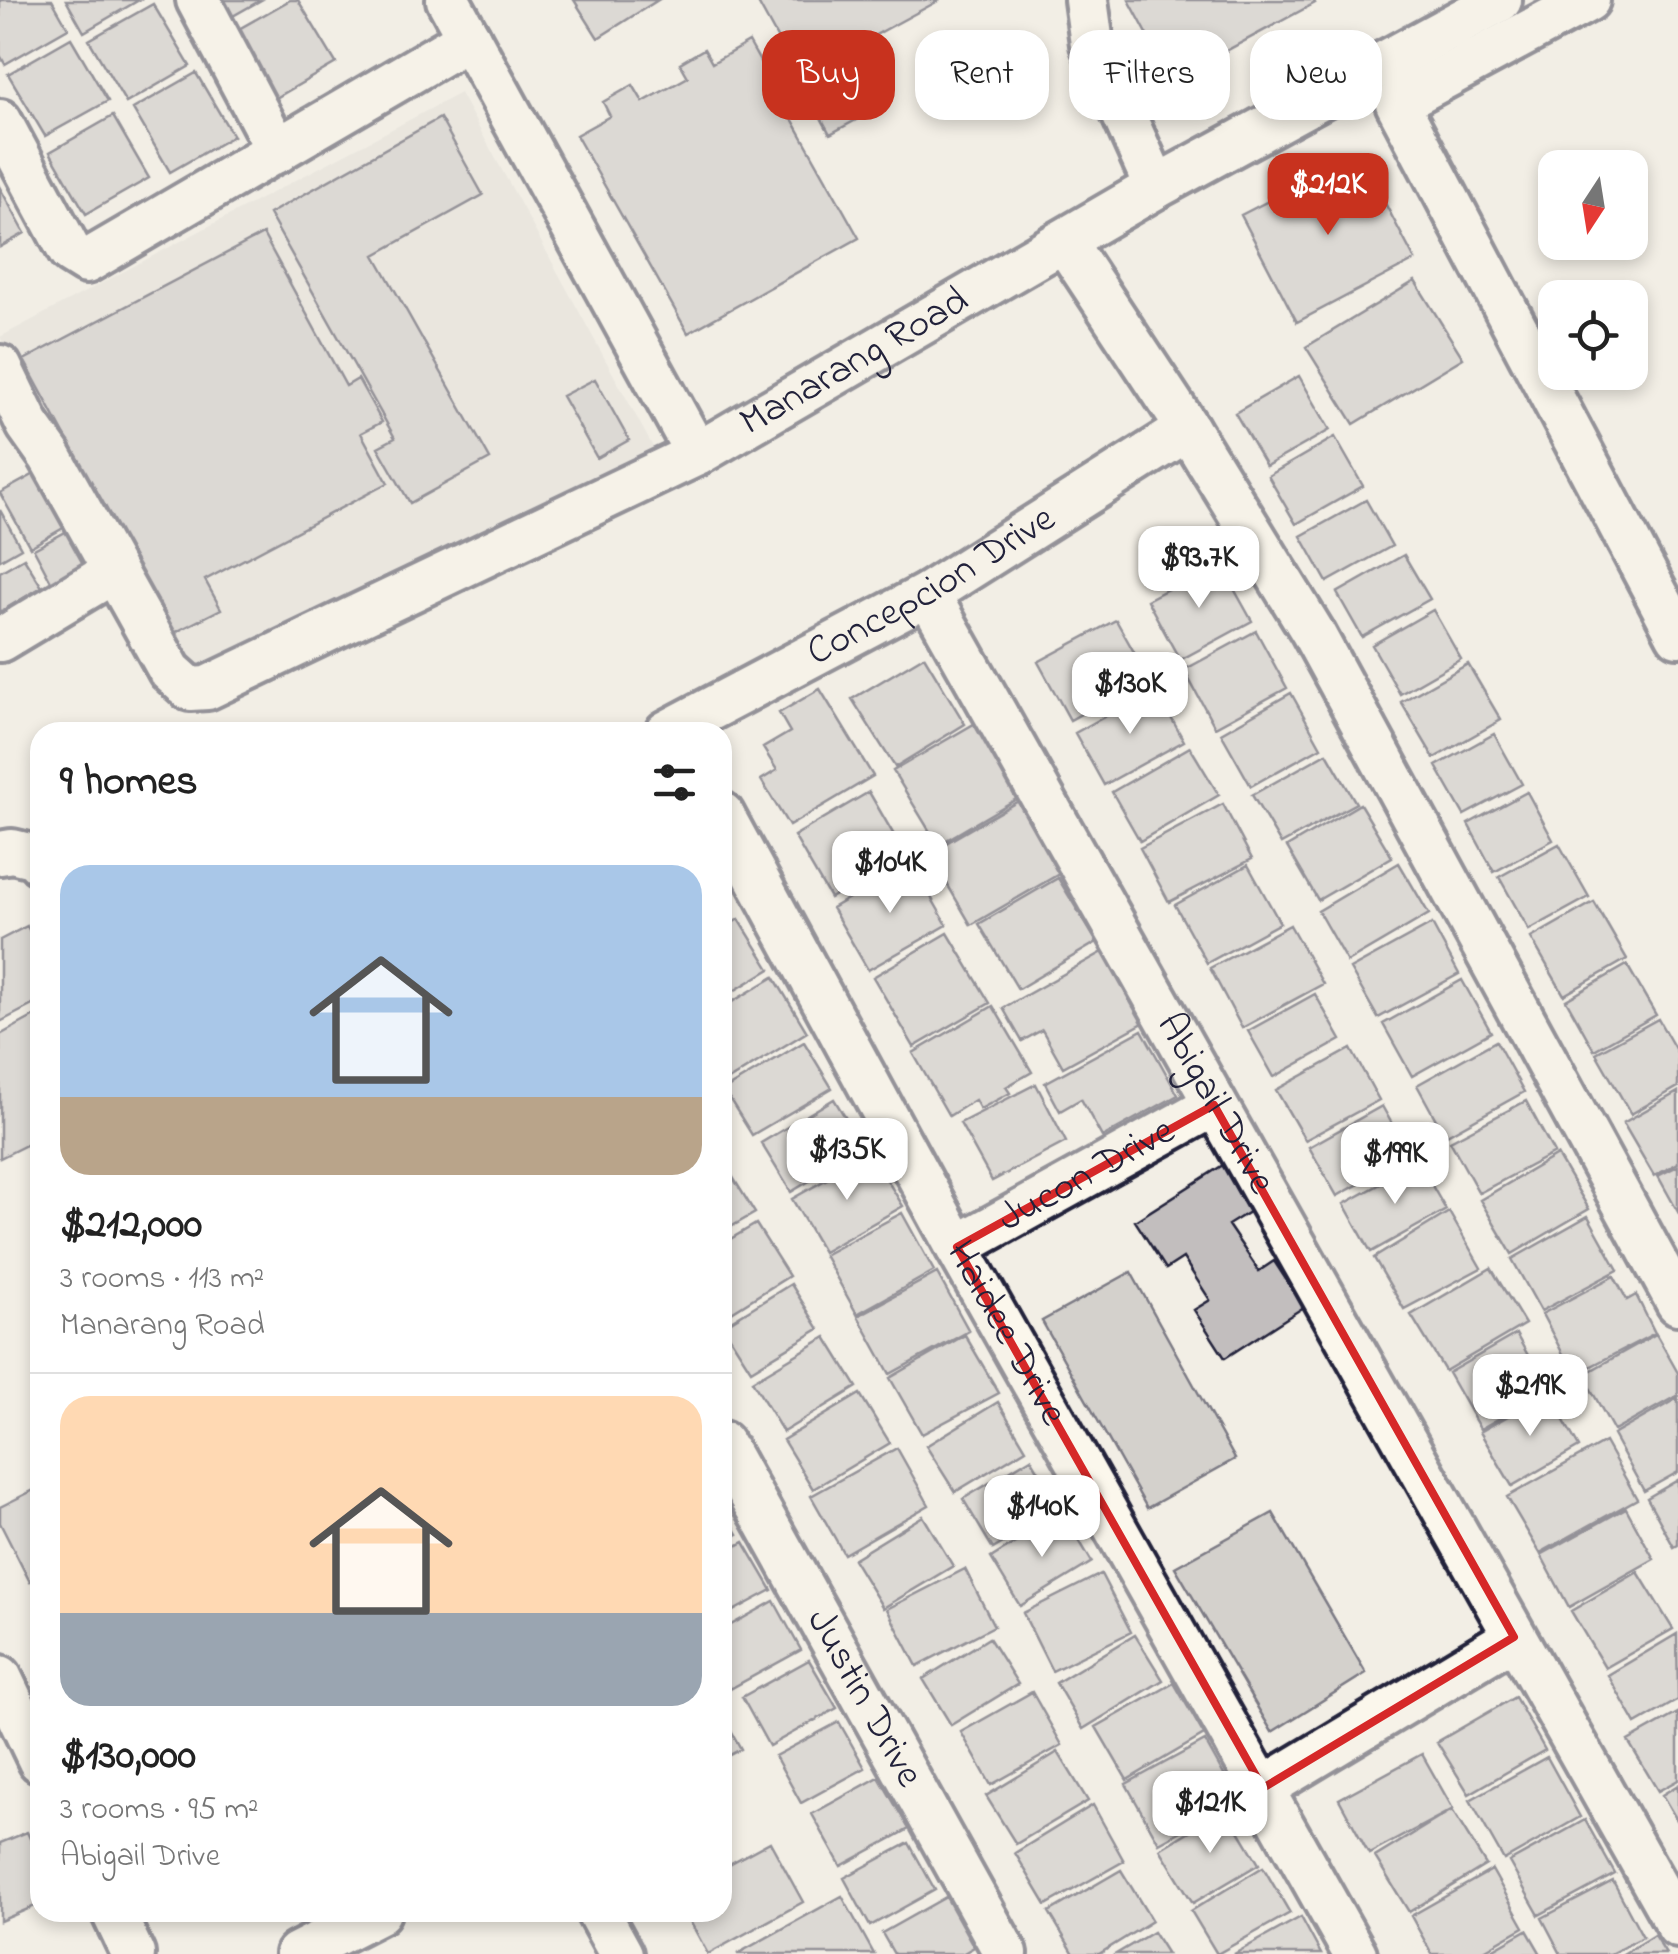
<!DOCTYPE html>
<meta charset="utf-8">
<style>
:root{--surface:#fff;--page:#f6f6f6;--text:#222;--muted:#767676;--line:#e0e0e0;--accent:#c8321e}
body{margin:0;font-family:"Indie Flower",sans-serif;background:var(--page);color:var(--text);height:100vh;display:flex;flex-direction:column;font-size:38px;white-space:nowrap}
*{box-sizing:border-box;margin:0}
p{font-size:32px;color:var(--muted)}
.icon{flex:none;width:55px;height:55px;fill:none;stroke:currentColor;stroke-width:2;stroke-linecap:round;stroke-linejoin:round}
.map{position:relative;flex:1;overflow:hidden}
.side{position:absolute;left:30px;top:722px;width:702px;height:1200px;display:flex;flex-direction:column;background:var(--surface);border-radius:30px;box-shadow:0 5px 15px #0003}
.side>*{flex:none}
.banner{position:absolute;left:762px;top:30px;width:765px;height:90px;display:flex;gap:20px}
.needle{width:65px;rotate:192deg}
.buttons{position:absolute;left:1538px;top:150px;display:grid;gap:20px}
.buttons a{display:grid;place-items:center;width:110px;height:110px;border-radius:20px;background:var(--surface);box-shadow:0 5px 15px #0003;font-size:50px}
.price{position:absolute;translate:-50% -85px;padding:0 22px;border-radius:20px;background:#fff;color:#222;font-size:32px;line-height:65px;filter:drop-shadow(0 2px 5px #0008)}
.price::after{content:'';position:absolute;left:50%;top:60px;width:30px;height:22px;margin-left:-15px;background:inherit;clip-path:polygon(0 0,100% 0,50% 100%)}
.price.on{background:var(--accent);color:#fff}
ul{padding:0;list-style:none}
li{display:grid;align-content:center;gap:20px;height:530px;padding:0 30px}
li+li{border-top:2px solid var(--line)}
li span{display:grid;place-items:center;height:310px;border-radius:30px;color:#555}
li>.icon{margin-inline-start:auto}
span .icon{width:180px;height:180px;fill:#fffc;stroke-width:1}
li b{font-size:42px}
h2{display:flex;justify-content:space-between;align-items:center;height:120px;padding:0 30px;font-size:42px}
.tag{padding:0 35px;border-radius:30px;background:var(--surface);box-shadow:0 5px 15px #0003;font-size:35px;line-height:90px}
.tag.on{background:var(--accent);color:#fff}
.map>svg:first-child{display:block}
</style>
<div class="map">
<svg width="1678" height="1954" viewBox="0 0 1678 1954">
<rect width="100%" height="100%" fill="#f2eee5"/>
<filter id="ink" filterUnits="userSpaceOnUse"><feTurbulence type="fractalNoise" baseFrequency=".01" numOctaves="2"/><feDisplacementMap in="SourceGraphic" scale="20" xChannelSelector="R" yChannelSelector="G"/><feConvolveMatrix kernelMatrix="1 2 1 2 8 2 1 2 1" color-interpolation-filters="sRGB"/></filter>
<g filter="url(#ink)">
<path fill="#e0dcd6" d="M 460,93 L 653,447 L 187,673 L 0,337 Z"/>
<path fill="#d4d1cc" stroke="#7b7a84" stroke-width="2.5" d="M 1131,1272 L 1235,1459 L 1147,1508 L 1042,1321 Z
M 1273,1513 L 1366,1673 L 1272,1732 L 1175,1567 Z"/>
<path fill="#c2bebe" stroke="#22223b" stroke-width="2.5" d="M 0,0 L 52,0 L 68,28 L 5,64 L 0,55 Z
M 66,0 L 139,0 L 84,32 Z
M 212,0 L 261,0 L 224,21 Z
M 290,0 L 298,0 L 336,63 L 269,102 L 230,34 Z
M 574,0 L 658,0 L 598,38 Z
M 760,0 L 940,0 L 848,50 L 880,107 L 830,134 L 757,1 Z
M 1129,0 L 1313,0 L 1315,3 L 1172,80 Z
M 153,4 L 190,66 L 126,103 L 89,40 Z
M 71,38 L 108,101 L 45,136 L 8,74 Z
M 749,42 L 859,238 L 688,333 L 576,135 L 610,116 L 603,102 L 633,85 L 643,102 L 688,77 L 680,63 L 704,49 L 712,63 Z
M 196,73 L 233,136 L 170,172 L 133,109 Z
M 113,116 L 149,178 L 86,214 L 50,152 Z
M 440,118 L 483,195 L 375,255 L 490,459 L 410,503 L 378,447 L 395,438 L 269,214 Z
M 1359,154 L 1415,260 L 1297,322 L 1241,215 Z
M 0,188 L 25,233 L 0,247 Z
M 263,234 L 346,386 L 358,379 L 382,422 L 361,433 L 388,483 L 205,580 L 221,609 L 172,634 L 24,360 Z
M 1415,281 L 1463,358 L 1354,424 L 1306,347 Z
M 1299,376 L 1330,430 L 1266,466 L 1235,413 Z
M 595,379 L 629,440 L 597,458 L 562,396 Z
M 1335,437 L 1363,486 L 1296,524 L 1268,476 Z
M 42,470 L 72,523 L 30,547 L 0,493 Z
M 1366,500 L 1392,546 L 1327,582 L 1301,536 Z
M 0,510 L 21,548 L 0,560 Z
M 71,529 L 91,564 L 53,585 L 34,549 Z
M 1404,555 L 1430,599 L 1362,637 L 1337,593 Z
M 24,558 L 42,587 L 0,612 L 0,572 Z
M 1219,562 L 1252,621 L 1180,660 L 1147,600 Z
M 1433,610 L 1461,659 L 1400,694 L 1372,645 Z
M 1116,620 L 1148,677 L 1070,720 L 1038,662 Z
M 1256,631 L 1287,688 L 1215,727 L 1184,670 Z
M 924,656 L 965,724 L 895,767 L 852,699 Z
M 1468,664 L 1501,720 L 1434,758 L 1401,702 Z
M 820,689 L 873,776 L 789,826 L 761,780 L 777,770 L 763,748 L 790,732 L 779,713 Z
M 1155,689 L 1184,741 L 1104,785 L 1075,733 Z
M 1291,693 L 1321,747 L 1251,786 L 1221,733 Z
M 979,721 L 1023,795 L 938,845 L 893,771 Z
M 1494,734 L 1522,784 L 1464,815 L 1436,766 Z
M 1190,747 L 1219,795 L 1140,841 L 1112,792 Z
M 1327,753 L 1356,803 L 1281,844 L 1252,795 Z
M 869,792 L 905,854 L 830,898 L 794,836 Z
M 1527,792 L 1553,840 L 1494,872 L 1468,824 Z
M 1022,799 L 1064,871 L 971,925 L 929,853 Z
M 1223,804 L 1252,859 L 1169,902 L 1140,848 Z
M 1360,804 L 1392,857 L 1318,900 L 1287,847 Z
M 1559,844 L 1589,897 L 1529,930 L 1499,877 Z
M 911,862 L 947,925 L 868,970 L 832,908 Z
M 1399,863 L 1429,914 L 1347,962 L 1318,911 Z
M 1248,865 L 1280,923 L 1207,963 L 1175,905 Z
M 1058,878 L 1097,942 L 1018,989 L 979,924 Z
M 1594,902 L 1627,959 L 1564,995 L 1531,938 Z
M 739,919 L 770,969 L 722,998 L 722,929 Z
M 1432,924 L 1459,974 L 1378,1018 L 1350,969 Z
M 1290,925 L 1323,984 L 1242,1028 L 1210,968 Z
M 27,926 L 40,950 L 40,1001 L 0,1022 L 0,940 Z
M 948,933 L 990,1003 L 914,1047 L 873,977 Z
M 1103,952 L 1143,1023 L 1063,1067 L 1042,1030 L 1022,1041 L 1003,1008 Z
M 1627,965 L 1656,1015 L 1594,1050 L 1566,1000 Z
M 774,977 L 807,1032 L 725,1082 L 722,1008 Z
M 1462,980 L 1491,1032 L 1412,1076 L 1383,1024 Z
M 1315,994 L 1341,1040 L 1274,1077 L 1248,1031 Z
M 993,1006 L 1032,1072 L 1006,1087 L 1010,1093 L 980,1109 L 975,1100 L 949,1116 L 913,1053 Z
M 40,1013 L 40,1138 L 0,1158 L 0,1035 Z
M 1658,1019 L 1678,1054 L 1678,1087 L 1631,1114 L 1596,1053 Z
M 1142,1030 L 1178,1095 L 1102,1137 L 1081,1099 L 1060,1111 L 1045,1083 Z
M 1496,1041 L 1524,1092 L 1445,1136 L 1417,1085 Z
M 804,1042 L 832,1088 L 752,1135 L 724,1090 Z
M 1351,1049 L 1379,1100 L 1305,1140 L 1276,1090 Z
M 1036,1084 L 1066,1142 L 992,1181 L 960,1123 Z
M 1678,1092 L 1678,1163 L 1654,1176 L 1623,1123 Z
M 834,1099 L 864,1148 L 791,1192 L 761,1143 Z
M 1526,1101 L 1554,1153 L 1479,1193 L 1450,1141 Z
M 1382,1106 L 1410,1156 L 1337,1196 L 1309,1147 Z
M 871,1154 L 903,1206 L 823,1252 L 792,1199 Z
M 1557,1155 L 1589,1209 L 1512,1254 L 1480,1200 Z
M 724,1163 L 755,1213 L 722,1232 L 722,1164 Z
M 1419,1163 L 1446,1210 L 1371,1252 L 1344,1204 Z
M 1223,1165 L 1252,1210 L 1228,1225 L 1259,1271 L 1274,1261 L 1304,1307 L 1225,1358 L 1194,1310 L 1210,1300 L 1183,1258 L 1166,1269 L 1135,1221 Z
M 1678,1166 L 1678,1212 L 1658,1176 Z
M 1449,1212 L 1481,1268 L 1404,1309 L 1374,1258 Z
M 902,1213 L 934,1271 L 857,1314 L 824,1255 Z
M 1588,1216 L 1618,1270 L 1541,1311 L 1512,1259 Z
M 756,1224 L 789,1276 L 722,1318 L 722,1244 Z
M 1491,1268 L 1525,1324 L 1445,1371 L 1411,1315 Z
M 937,1273 L 969,1331 L 890,1374 L 858,1316 Z
M 1614,1276 L 1627,1300 L 1636,1295 L 1655,1333 L 1574,1375 L 1542,1314 Z
M 791,1284 L 819,1329 L 751,1370 L 723,1326 Z
M 1516,1334 L 1548,1391 L 1480,1429 L 1448,1373 Z
M 1656,1334 L 1678,1373 L 1678,1395 L 1614,1431 L 1583,1375 Z
M 965,1335 L 999,1393 L 922,1434 L 890,1378 Z
M 826,1337 L 857,1387 L 783,1432 L 752,1381 Z
M 1548,1393 L 1579,1447 L 1512,1486 L 1480,1432 Z
M 860,1394 L 890,1443 L 813,1489 L 783,1440 Z
M 1678,1398 L 1678,1472 L 1644,1491 L 1613,1435 Z
M 998,1402 L 1026,1449 L 955,1492 L 926,1446 Z
M 1605,1442 L 1637,1499 L 1540,1553 L 1507,1497 Z
M 897,1448 L 929,1505 L 844,1554 L 811,1496 Z
M 1031,1458 L 1061,1508 L 993,1549 L 963,1499 Z
M 1678,1480 L 1678,1545 L 1674,1547 L 1647,1498 Z
M 40,1487 L 40,1577 L 30,1582 L 0,1523 L 0,1507 Z
M 722,1507 L 738,1534 L 722,1542 Z
M 1626,1508 L 1654,1559 L 1569,1607 L 1541,1555 Z
M 1063,1513 L 1092,1562 L 1020,1606 L 991,1558 Z
M 923,1516 L 953,1566 L 883,1608 L 853,1559 Z
M 744,1542 L 772,1590 L 722,1617 L 722,1554 Z
M 965,1569 L 994,1626 L 917,1666 L 887,1609 Z
M 1638,1572 L 1673,1629 L 1605,1668 L 1571,1611 Z
M 1101,1574 L 1131,1632 L 1052,1671 L 1023,1613 Z
M 774,1601 L 801,1650 L 730,1689 L 722,1675 L 722,1630 Z
M 1677,1634 L 1678,1700 L 1636,1724 L 1608,1675 Z
M 1135,1635 L 1163,1680 L 1083,1729 L 1056,1683 Z
M 989,1638 L 1018,1684 L 951,1725 L 923,1679 Z
M 809,1660 L 837,1708 L 769,1746 L 742,1697 Z
M 1174,1683 L 1204,1735 L 1127,1780 L 1096,1727 Z
M 1032,1692 L 1062,1745 L 991,1785 L 961,1732 Z
M 1515,1697 L 1545,1750 L 1469,1794 L 1437,1742 Z
M 1678,1713 L 1678,1780 L 1658,1791 L 1628,1741 Z
M 722,1715 L 741,1749 L 722,1759 Z
M 839,1722 L 865,1768 L 801,1803 L 775,1756 Z
M 1205,1741 L 1238,1800 L 1159,1843 L 1126,1784 Z
M 1058,1752 L 1088,1801 L 1016,1844 L 986,1796 Z
M 1422,1754 L 1453,1809 L 1369,1854 L 1339,1799 Z
M 1547,1757 L 1580,1817 L 1504,1860 L 1470,1800 Z
M 879,1777 L 909,1829 L 841,1866 L 812,1814 Z
M 1678,1785 L 1678,1822 L 1662,1795 Z
M 1093,1805 L 1124,1861 L 1046,1905 L 1015,1853 Z
M 1226,1809 L 1259,1864 L 1193,1903 L 1160,1849 Z
M 1452,1810 L 1486,1865 L 1409,1912 L 1375,1857 Z
M 1585,1820 L 1615,1874 L 1539,1915 L 1509,1862 Z
M 27,1832 L 40,1860 L 40,1904 L 0,1921 L 0,1843 Z
M 770,1842 L 803,1902 L 708,1954 L 685,1912 L 722,1912 L 722,1868 Z
M 909,1843 L 935,1890 L 870,1926 L 844,1878 Z
M 1263,1867 L 1290,1913 L 1217,1954 L 1191,1911 Z
M 1121,1870 L 1152,1921 L 1099,1954 L 1074,1954 L 1049,1912 Z
M 1492,1870 L 1524,1927 L 1477,1954 L 1432,1954 L 1411,1916 Z
M 1613,1881 L 1643,1937 L 1610,1954 L 1561,1954 L 1542,1918 Z
M 842,1896 L 874,1954 L 737,1954 Z
M 946,1897 L 974,1947 L 962,1954 L 894,1954 L 882,1933 Z
M 1301,1917 L 1321,1954 L 1234,1954 Z
M 1527,1930 L 1541,1954 L 1485,1954 Z
M 1153,1932 L 1167,1954 L 1116,1954 Z
M 1654,1935 L 1666,1954 L 1623,1954 Z"/>
<g fill="none" stroke-linecap="round" stroke-linejoin="round">
<g stroke="#22223b" stroke-width="50">
<g id="minor">
<path d="M 198,0 L 278,151"/>
<path d="M 448,0 L 697,454"/>
<path d="M 1086,0 L 1092,44 L 1156,187"/>
<path d="M 1588,0 L 1397,103 L 1678,635"/>
<path d="M 0,121 L 70,252 L 86,262 L 469,38"/>
<path d="M 1064,241 L 1188,429 L 1312,631 L 1678,1303"/>
<path id="s1" d="M 0,367 L 28,425 L 50,456 L 170,671 L 190,689 L 207,688 L 697,454 L 1156,187 L 1500,0"/>
<path id="s2" d="M 928,594 L 1678,1926"/>
<path d="M 0,640 L 113,572"/>
<path id="s3" d="M 667,732 L 928,594 L 1188,429"/>
<path id="s4" d="M 722,814 L 957,1247 L 1355,1954"/>
<path d="M 0,853 L 12,851 L 37,857 L 40,863"/>
<path id="s5" d="M 957,1247 L 1214,1105"/>
<path id="s6" d="M 722,1443 L 1006,1954"/>
<path d="M 0,1677 L 40,1761"/>
<path d="M 1263,1788 L 1514,1637"/>
<path d="M 113,1912 L 133,1954"/>
<path d="M 598,1912 L 621,1954"/>
<path d="M 297,1954 L 379,1912"/>
</g>
</g>
<use href="#minor" stroke="#fbf7ec" stroke-width="42"/>
</g>
</g>
<path d="M0 0H1678V1954H0ZM 1214,1105 L 1514,1637 L 1263,1788 L 957,1247 Z" fill="#f2eee5" fill-opacity=".55" fill-rule="evenodd"/>
<path fill="none" stroke="#d62828" stroke-width="8" stroke-linejoin="round" d="M 1214,1105 L 1514,1637 L 1263,1788 L 957,1247 Z"/>
<g text-anchor="middle" dominant-baseline="central" stroke-width="10" stroke-linejoin="round" paint-order="stroke">
<g font-size="40" fill="#22223b" stroke="#fbf7ec">
<text stroke="none"><textPath href="#s1" startOffset="1118">Manarang Road</textPath></text>
<text stroke="none"><textPath href="#s3" startOffset="302">Concepcion Drive</textPath></text>
<text stroke="none"><textPath href="#s2" startOffset="585">Abigail Drive</textPath></text>
<text stroke="none"><textPath href="#s5" startOffset="148">Jucon Drive</textPath></text>
<text stroke="none"><textPath href="#s4" startOffset="592">Haidee Drive</textPath></text>
<text stroke="none"><textPath href="#s6" startOffset="292">Justin Drive</textPath></text>
</g>
</g>
</svg>
<div class="buttons">
<a><svg class="needle" viewBox="-14 -14 28 28"><path d="M0-13l5 13h-10z" fill="#e53935"/><path d="M0 13l5-13h-10z" fill="#767676"/></svg></a>
<a><svg class="icon" aria-label="locate" viewBox="0 0 24 24"><circle cx="12" cy="12" r="6"/><path d="M12 2v4M12 18v4M2 12h4M18 12h4"/></svg></a>
</div>
<b class="price on" style="left:1328px;top:238px">$212K</b>
<b class="price" style="left:1199px;top:611px">$93.7K</b>
<b class="price" style="left:1130px;top:737px">$130K</b>
<b class="price" style="left:890px;top:916px">$104K</b>
<b class="price" style="left:847px;top:1203px">$135K</b>
<b class="price" style="left:1395px;top:1207px">$199K</b>
<b class="price" style="left:1530px;top:1439px">$219K</b>
<b class="price" style="left:1042px;top:1560px">$140K</b>
<b class="price" style="left:1210px;top:1856px">$121K</b>
<div class="banner">
<a class="tag on">Buy</a>
<a class="tag">Rent</a>
<a class="tag">Filters</a>
<a class="tag">New</a>
</div>
<section class="side">
<h2>9 homes<svg class="icon" aria-label="filters" viewBox="0 0 24 24"><path d="M4 7h16M4 17h16"/><circle cx="9" cy="7" r="2"/><circle cx="15" cy="17" r="2"/></svg></h2>
<ul>
<li><span style="background:linear-gradient(#a9c7e8 75%,#b9a48a 0)"><svg class="icon" aria-label="home" viewBox="0 0 24 24"><path d="M3 11l9-7 9 7M6 9v11h12V9"/></svg></span><div><b>$212,000</b><p>3 rooms · 113 m²</p><p>Manarang Road</p></div></li>
<li><span style="background:linear-gradient(#ffd9b3 70%,#9aa5b1 0)"><svg class="icon" aria-label="home" viewBox="0 0 24 24"><path d="M3 11l9-7 9 7M6 9v11h12V9"/></svg></span><div><b>$130,000</b><p>3 rooms · 95 m²</p><p>Abigail Drive</p></div></li>
</ul>
</section>
</div>
